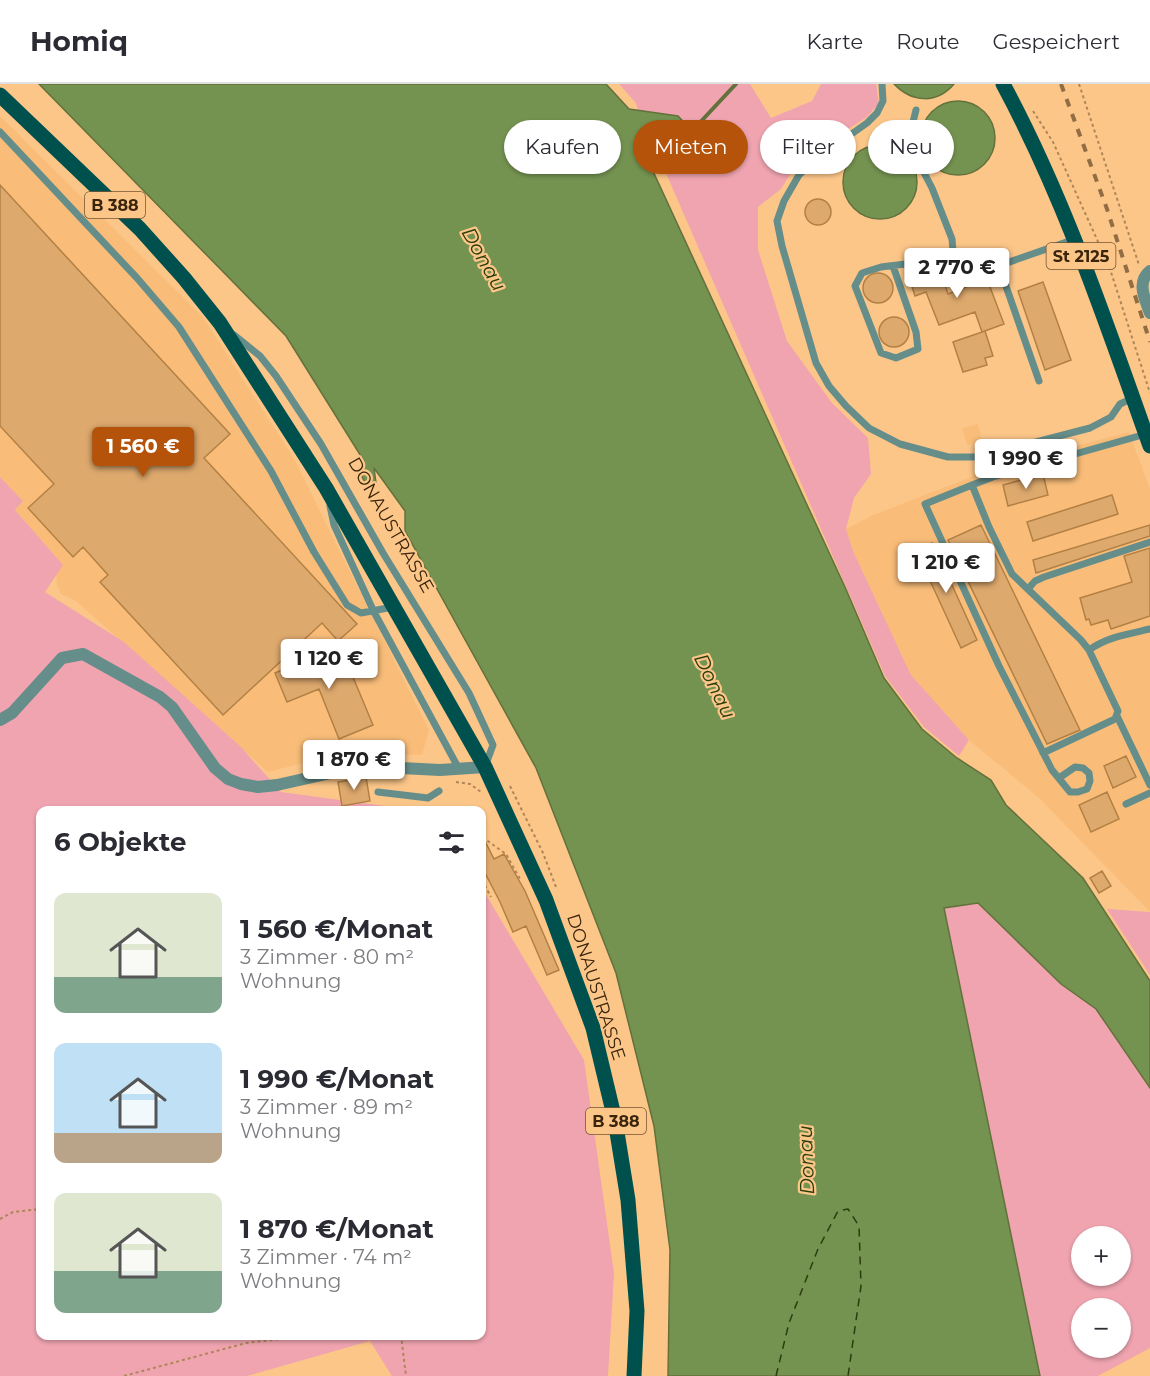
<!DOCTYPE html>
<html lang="de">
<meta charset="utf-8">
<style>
:root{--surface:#fff;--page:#f7f7f7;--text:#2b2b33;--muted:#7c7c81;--line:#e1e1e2;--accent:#b45309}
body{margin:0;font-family:Montserrat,sans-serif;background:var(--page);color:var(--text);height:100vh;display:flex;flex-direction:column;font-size:22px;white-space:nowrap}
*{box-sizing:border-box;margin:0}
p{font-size:20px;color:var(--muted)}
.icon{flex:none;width:33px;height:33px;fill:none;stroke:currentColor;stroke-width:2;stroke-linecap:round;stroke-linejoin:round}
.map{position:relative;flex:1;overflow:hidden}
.details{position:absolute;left:36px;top:722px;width:450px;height:534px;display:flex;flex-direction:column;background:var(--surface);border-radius:12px;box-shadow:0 2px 4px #0004}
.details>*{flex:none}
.top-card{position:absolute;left:504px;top:36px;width:555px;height:54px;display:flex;gap:12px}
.controls{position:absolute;left:1071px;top:1142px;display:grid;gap:12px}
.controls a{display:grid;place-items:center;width:60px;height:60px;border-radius:50%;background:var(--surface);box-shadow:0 2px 4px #0004;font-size:30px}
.price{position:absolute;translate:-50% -51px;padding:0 14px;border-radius:6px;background:#fff;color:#222;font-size:20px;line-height:39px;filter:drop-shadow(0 2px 3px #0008)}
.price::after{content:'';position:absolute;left:50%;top:36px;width:18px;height:14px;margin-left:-9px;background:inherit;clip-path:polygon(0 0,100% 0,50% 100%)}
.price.active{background:var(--accent);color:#fff}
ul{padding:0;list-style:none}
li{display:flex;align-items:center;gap:18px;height:150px;padding:0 18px}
li span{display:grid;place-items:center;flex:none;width:168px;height:120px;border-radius:12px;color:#555}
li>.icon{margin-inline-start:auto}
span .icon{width:72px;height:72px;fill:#fffc;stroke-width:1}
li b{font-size:26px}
h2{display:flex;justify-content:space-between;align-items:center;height:72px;padding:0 18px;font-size:26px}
.chip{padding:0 21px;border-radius:27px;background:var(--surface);box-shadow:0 2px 4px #0004;font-size:21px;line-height:54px}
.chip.active{background:var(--accent);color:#fff}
header{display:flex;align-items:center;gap:36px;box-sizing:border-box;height:84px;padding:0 30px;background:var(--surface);border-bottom:2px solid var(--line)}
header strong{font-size:28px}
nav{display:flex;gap:33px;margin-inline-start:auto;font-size:21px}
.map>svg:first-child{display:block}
</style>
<header>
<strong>Homiq</strong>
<nav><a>Karte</a><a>Route</a><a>Gespeichert</a></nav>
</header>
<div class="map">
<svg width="1150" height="1292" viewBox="0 0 1150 1292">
<rect width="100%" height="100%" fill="#fcc689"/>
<path fill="#f9bd79" d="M 0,32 L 203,233 L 293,373 L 429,646 L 422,671 L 341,669 L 268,688 L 76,517 L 61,510 L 57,501 L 56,490 L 63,481 L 15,426 L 23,417 L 0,393 Z
M 978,340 L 982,357 L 967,361 L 962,344 Z
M 1129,348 L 1150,405 L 1150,828 L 1039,714 L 969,656 L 911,591 L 853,467 L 846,445 L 873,431 L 1000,382 Z"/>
<path fill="#efa4b0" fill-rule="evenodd" d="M 619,0 L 750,0 L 771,34 L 812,17 L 821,0 L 876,0 L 879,19 L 867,33 L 812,68 L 796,81 L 781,105 L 758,123 L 758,166 L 787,257 L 832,319 L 868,354 L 871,390 L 854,414 L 846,445 L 853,467 L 911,591 L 969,656 L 959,672 L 924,643 L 885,592 L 635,18 Z
M 0,393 L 23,417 L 15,426 L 63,481 L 45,508 L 124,558 L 241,663 L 281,708 L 414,726 L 40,726 L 40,1251 L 482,1251 L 482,804 L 584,976 L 614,1189 L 608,1292 L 392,1292 L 370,1257 L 247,1292 L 0,1292 Z
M 978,819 L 1061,900 L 1096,925 L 1150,1004 L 1150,1264 L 1098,1292 L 1040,1292 L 944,823 ZM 1082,1152 L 1120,1152 L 1120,1191 L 1082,1191 ZM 1082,1224 L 1120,1224 L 1120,1263 L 1082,1263 Z
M 1107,825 L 1150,828 L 1150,891 Z"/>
<path fill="#749250" stroke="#63713c" stroke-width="1.5" d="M 39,0 L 606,0 L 629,25 L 678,32 L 707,63 L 640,59 L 845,503 L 884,594 L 922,645 L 957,674 L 991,696 L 1006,721 L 1083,794 L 1150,897 L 1150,1004 L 1096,925 L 1061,900 L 978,819 L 944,824 L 1040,1292 L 668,1292 L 670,1166 L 654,1042 L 616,889 L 536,684 L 405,447 L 405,427 L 374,384 L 376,399 L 366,400 L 358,386 L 364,377 L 286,252 Z
M 894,0 L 954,0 C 937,20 912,19 894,0 Z
M921 54a37 37 0 1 1 74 0a37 37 0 1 1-74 0Z
M843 98a37 37 0 1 1 74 0a37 37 0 1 1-74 0Z"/>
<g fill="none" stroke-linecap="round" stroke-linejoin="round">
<path stroke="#63713c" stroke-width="4" d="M 692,47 L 736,0"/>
<path stroke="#2a3e0d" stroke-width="1.5" stroke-dasharray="8 6" stroke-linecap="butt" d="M 776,1292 L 789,1239 L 818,1165 L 838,1127 L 848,1125 L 859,1142 L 861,1202 L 848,1292"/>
</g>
<path fill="#dea96d" stroke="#b38044" stroke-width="1.5" d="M 0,101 L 230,350 L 204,374 L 357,540 L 338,557 L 322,539 L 223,631 L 100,498 L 108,491 L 83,463 L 73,473 L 28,424 L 54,400 L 0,342 Z
M805 128a13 13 0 1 1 26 0a13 13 0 1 1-26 0Z
M 938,180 L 948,210 L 987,195 L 1004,240 L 982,248 L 975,228 L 939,241 L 926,208 L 915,212 L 908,190 Z
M863 204a15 15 0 1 1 30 0a15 15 0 1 1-30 0Z
M 1043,198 L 1071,276 L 1045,286 L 1018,207 Z
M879 248a15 15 0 1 1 30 0a15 15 0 1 1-30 0Z
M 985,247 L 993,272 L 985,274 L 987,281 L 963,288 L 953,258 Z
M 1043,390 L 1048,411 L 1008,422 L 1003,401 Z
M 1112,411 L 1118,430 L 1033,457 L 1027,438 Z
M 981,441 L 1080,646 L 1047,660 L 948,456 Z
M 1150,441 L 1150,452 L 1036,489 L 1033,476 Z
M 932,459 L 934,462 L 937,461 L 949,487 L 946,488 L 977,556 L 961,564 L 916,466 Z
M 1150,464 L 1150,532 L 1111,545 L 1108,536 L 1091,541 L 1089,535 L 1086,536 L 1080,514 L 1132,498 L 1124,472 Z
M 340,562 L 373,641 L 339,655 L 319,605 L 287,618 L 275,589 Z
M 1126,672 L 1136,693 L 1113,704 L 1104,682 Z
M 366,693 L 370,717 L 342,722 L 338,698 Z
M 1107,708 L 1119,735 L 1091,748 L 1079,721 Z
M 482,751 L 494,775 L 504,770 L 525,807 L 559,886 L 547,891 L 526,842 L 513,848 L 500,818 L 482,783 Z
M 1102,787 L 1111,802 L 1099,809 L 1090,794 Z"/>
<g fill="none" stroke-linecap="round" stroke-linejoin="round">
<path stroke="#af8657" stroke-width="2" stroke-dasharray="3 3" stroke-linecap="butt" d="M 1079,0 L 1139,181
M 1033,27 L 1053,58 L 1109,182 L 1150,309
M 456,698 L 470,700 L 481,708
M 510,702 L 543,769 L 556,803
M 482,755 L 485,755 L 506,770 L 520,795
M 482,796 L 491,813
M 0,1135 L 13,1128 L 40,1125
M 401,1251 L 406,1292
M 124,1292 L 246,1259 L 316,1251"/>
<path stroke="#658d89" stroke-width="7" d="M 882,0 L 883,17 L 877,29 L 867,39 L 815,76 L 799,91 L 784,117 L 777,137 L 782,162 L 816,279 L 829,302 L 846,322 L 869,344 L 900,360 L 948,373 L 978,373 L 1090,344 L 1111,333 L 1120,320 L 1133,314
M 916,26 L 908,58 L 932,104 L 952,155 L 954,179
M 0,48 L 137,194 L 179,243 L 271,387 L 314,468 L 347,521 L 361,529 L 393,523
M 893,182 L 916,248 L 918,265 L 896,274 L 881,269 L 855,202 L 862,189 L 881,183 L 914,179 L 938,174 L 975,190 L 1075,155
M 999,182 L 1039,297
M 234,251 L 260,272 L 276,292 L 321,360 L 383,469 L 469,609 L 493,661 L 486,680
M 972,401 L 925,420 L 999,582 L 1052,686 L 1070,708 L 1078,708 L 1087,705 L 1090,697 L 1089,689 L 1083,684 L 1075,683 L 1059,694
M 330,422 L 334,441 L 374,528 L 459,685
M 1028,505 L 1035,497 L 1044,493 L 1150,458
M 1089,566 C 1107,553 1128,550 1150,545
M 1117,632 L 1150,701
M 1043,669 L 1115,635 L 1118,627 L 1089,566 L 1081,556 L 1012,490 L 989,443 L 972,401 L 993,393 L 1146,350
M 378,708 L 428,714 L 439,707
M 1126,720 L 1150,709"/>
<path stroke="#658d89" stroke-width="12" d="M 1150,187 C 1136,198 1145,215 1150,229
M 0,636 L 12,629 L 62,574 L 83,570 L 160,613 L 172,623 L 215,684 L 228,695 L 241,700 L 258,703 L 277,701 L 362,682 L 440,686 L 485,683"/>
<path stroke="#00514d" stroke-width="15" d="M 1003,0 C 1065,115 1106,239 1150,362
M 0,11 L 140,145 L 184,194 L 220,239 L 326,404 L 485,683 L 546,816 L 593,944 L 615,1036 L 628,1116 L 637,1227 L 634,1292"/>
<path stroke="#916d44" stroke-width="4" stroke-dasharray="8 8" stroke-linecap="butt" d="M 1061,0 L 1107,125 L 1150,258"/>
</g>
<g text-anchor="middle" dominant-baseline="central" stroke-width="4.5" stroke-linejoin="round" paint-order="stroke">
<g fill="#fcc689" stroke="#745532" stroke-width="1.5">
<rect x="85" y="108" width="60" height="26" rx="4.5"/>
<rect x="1046.5" y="159" width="69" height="26" rx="4.5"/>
<rect x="586" y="1024" width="60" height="26" rx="4.5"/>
</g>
<g font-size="16" font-weight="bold" fill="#3a250c">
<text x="115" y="121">B 388</text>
<text x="1081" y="172">St 2125</text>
<text x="616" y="1037">B 388</text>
</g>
<g font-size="18" fill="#3a250c" stroke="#fcc689">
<text transform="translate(391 441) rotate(60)">DONAUSTRASSE</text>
<text transform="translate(596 903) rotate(72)">DONAUSTRASSE</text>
</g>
<g font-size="20" font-style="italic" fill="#2a3e0d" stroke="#fcc689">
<text transform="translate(484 175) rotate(61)">Donau</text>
<text transform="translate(715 602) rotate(64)">Donau</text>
<text transform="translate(806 1076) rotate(-92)">Donau</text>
</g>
</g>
</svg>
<div class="controls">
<a>+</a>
<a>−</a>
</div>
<b class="price" style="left:957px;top:215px">2 770 €</b>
<b class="price active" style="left:143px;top:394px">1 560 €</b>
<b class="price" style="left:1026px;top:406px">1 990 €</b>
<b class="price" style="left:946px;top:510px">1 210 €</b>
<b class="price" style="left:329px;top:606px">1 120 €</b>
<b class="price" style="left:354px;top:707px">1 870 €</b>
<div class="top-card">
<a class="chip">Kaufen</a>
<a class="chip active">Mieten</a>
<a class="chip">Filter</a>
<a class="chip">Neu</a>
</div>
<section class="details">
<h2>6 Objekte<svg class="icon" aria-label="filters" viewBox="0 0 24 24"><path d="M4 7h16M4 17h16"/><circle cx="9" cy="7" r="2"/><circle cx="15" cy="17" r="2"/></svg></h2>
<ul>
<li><span style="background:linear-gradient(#dfe7d0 70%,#7fa58c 0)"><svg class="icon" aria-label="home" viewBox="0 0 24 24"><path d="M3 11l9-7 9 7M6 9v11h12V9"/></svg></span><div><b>1 560 €/Monat</b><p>3 Zimmer · 80 m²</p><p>Wohnung</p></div></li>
<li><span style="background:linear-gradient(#bfe0f5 75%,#b9a48a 0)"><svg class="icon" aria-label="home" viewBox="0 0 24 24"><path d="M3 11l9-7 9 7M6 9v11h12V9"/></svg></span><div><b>1 990 €/Monat</b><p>3 Zimmer · 89 m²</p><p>Wohnung</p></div></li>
<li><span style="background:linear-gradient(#dfe7d0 65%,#7fa58c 0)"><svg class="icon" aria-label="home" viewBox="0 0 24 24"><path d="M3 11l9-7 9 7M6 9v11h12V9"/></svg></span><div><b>1 870 €/Monat</b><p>3 Zimmer · 74 m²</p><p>Wohnung</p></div></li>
</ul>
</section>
</div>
